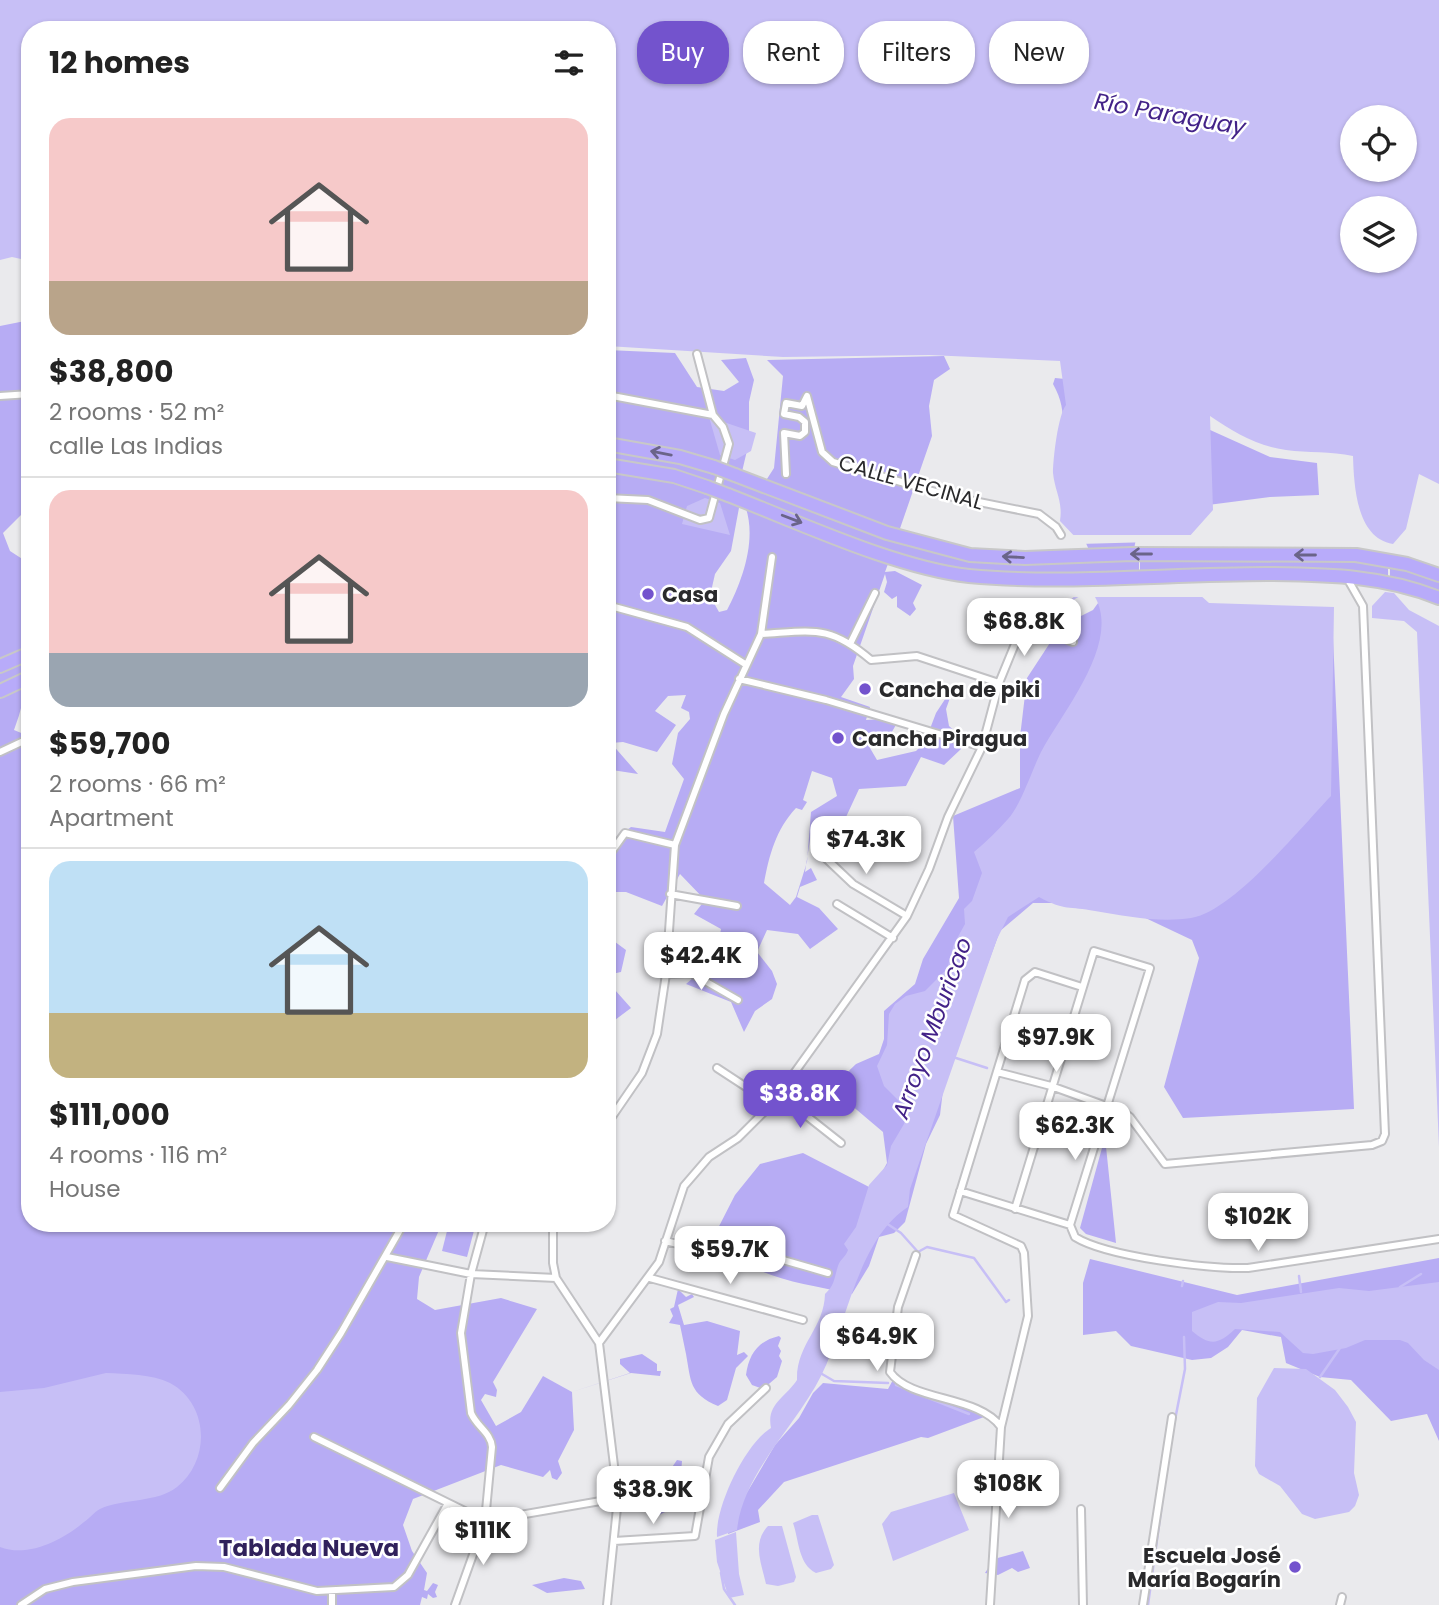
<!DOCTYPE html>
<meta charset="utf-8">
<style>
:root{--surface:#fff;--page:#f6f6f6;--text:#222;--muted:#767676;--line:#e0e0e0;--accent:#7353cd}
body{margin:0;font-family:Poppins,sans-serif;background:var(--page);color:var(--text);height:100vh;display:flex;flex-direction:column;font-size:26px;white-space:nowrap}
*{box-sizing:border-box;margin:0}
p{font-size:23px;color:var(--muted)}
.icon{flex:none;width:38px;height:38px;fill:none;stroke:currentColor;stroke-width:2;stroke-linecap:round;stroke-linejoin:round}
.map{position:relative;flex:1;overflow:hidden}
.details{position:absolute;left:21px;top:21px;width:595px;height:1211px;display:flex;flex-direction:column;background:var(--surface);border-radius:28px;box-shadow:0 2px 5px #0004}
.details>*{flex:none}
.hud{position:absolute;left:637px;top:21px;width:665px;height:63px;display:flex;gap:14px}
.controls{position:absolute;left:1340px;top:105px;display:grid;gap:14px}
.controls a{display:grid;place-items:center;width:77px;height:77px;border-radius:50%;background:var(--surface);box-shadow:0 2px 5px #0004;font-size:35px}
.price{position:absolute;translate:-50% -60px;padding:0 16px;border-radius:14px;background:#fff;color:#222;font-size:23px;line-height:46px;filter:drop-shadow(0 2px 4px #0008)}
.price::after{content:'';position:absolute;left:50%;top:42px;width:21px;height:16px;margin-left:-10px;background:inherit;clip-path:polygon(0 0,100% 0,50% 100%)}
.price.current{background:var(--accent);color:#fff}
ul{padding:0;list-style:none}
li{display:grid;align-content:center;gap:14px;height:371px;padding:0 28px}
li+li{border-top:2px solid var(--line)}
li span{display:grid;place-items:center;height:217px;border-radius:21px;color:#555}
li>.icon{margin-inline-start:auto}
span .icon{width:126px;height:126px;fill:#fffc;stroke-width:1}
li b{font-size:30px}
h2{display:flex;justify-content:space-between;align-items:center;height:84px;padding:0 28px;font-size:30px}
.pill{padding:0 24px;border-radius:28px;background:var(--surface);box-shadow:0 2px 5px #0004;font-size:24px;line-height:63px}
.pill.current{background:var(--accent);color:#fff}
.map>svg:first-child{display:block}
</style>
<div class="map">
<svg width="1439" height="1605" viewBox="0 0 1439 1605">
<rect width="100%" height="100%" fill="#eaeaed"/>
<path fill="#b7acf4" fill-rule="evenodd" d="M 30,320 L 30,495 L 23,497 L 23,513 L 3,533 L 10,551 L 30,564 C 30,621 35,676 14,730 L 26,735 L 30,733 L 30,1223 L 442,1223 L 419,1277 L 417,1299 L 435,1310 L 501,1298 L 537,1309 L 493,1382 L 497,1390 L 496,1397 L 485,1394 L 481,1400 L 496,1426 L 521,1412 L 543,1376 L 572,1392 L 630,1373 L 620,1364 L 620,1359 L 642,1354 L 657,1364 L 686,1354 L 680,1325 L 669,1323 L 673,1316 L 670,1309 L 674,1307 L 678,1289 L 686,1297 L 692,1294 L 694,1297 L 678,1305 L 684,1325 L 707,1321 L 740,1331 L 737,1355 L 744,1352 L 748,1356 L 736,1368 L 727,1400 L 718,1406 C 689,1394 691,1381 686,1354 L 657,1364 L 657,1371 L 661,1371 L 660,1376 L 631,1373 L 572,1392 L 574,1430 L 558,1461 L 562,1473 L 557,1480 L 552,1478 L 550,1470 L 543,1477 L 501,1465 L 413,1499 L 403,1525 L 412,1551 L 427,1573 L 424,1590 L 427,1591 L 433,1583 L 438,1585 L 435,1592 L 437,1597 L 433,1598 L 428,1594 L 427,1599 L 422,1597 L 420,1605 L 0,1605 L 0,326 Z
M 607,350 L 675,353 L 697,387 L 724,391 L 739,382 L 721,360 L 746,358 L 754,380 L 749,402 L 749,442 L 741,476 L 760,490 L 774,468 L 783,376 L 767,360 L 944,356 L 950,369 L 934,380 L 929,406 L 932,436 L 896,540 L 948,555 L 1092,556 C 1078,529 1065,482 1063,452 C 1062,424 1067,409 1053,384 L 1055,378 L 1106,383 L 1270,457 L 1317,463 L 1319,495 L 1270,497 L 1208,505 L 1136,539 L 1132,559 L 1139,560 L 1139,573 L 1130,573 L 1126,596 L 1134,903 L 1033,903 L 1000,931 L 944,1082 L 940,1115 L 926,1144 L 905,1222 L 894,1233 L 879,1237 L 869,1266 L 852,1294 C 794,1281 759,1280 712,1240 L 735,1195 L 760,1164 L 803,1153 L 873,1189 L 887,1163 L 883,1132 L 831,1088 L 856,1064 L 879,1054 L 884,1039 L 884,1011 L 915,984 L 923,959 L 959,898 L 953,816 L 1020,788 L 1020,737 L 1027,678 L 1061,626 L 1093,610 L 1103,596 L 1094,580 L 946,567 L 892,553 L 885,572 L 895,571 L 922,585 L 913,603 L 916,609 L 910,616 L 897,607 L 897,596 L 892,599 L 884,592 L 887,582 L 885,574 L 853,666 L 854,679 L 841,697 L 870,707 L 866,720 L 900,718 L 886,742 L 872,741 L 870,748 L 877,760 L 916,751 L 925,742 L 936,713 L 955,684 L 946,709 L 949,726 L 957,733 L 961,749 L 944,765 L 921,757 L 906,786 L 859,789 L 840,830 L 833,834 L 822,826 L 812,827 L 805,872 L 811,868 L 817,880 L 800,887 L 797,897 L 819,908 L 838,929 L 810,949 L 798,934 L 767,930 L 757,952 L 772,971 L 777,984 L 772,999 L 755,1011 L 744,1032 L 731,1002 L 686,984 L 693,978 L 723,975 L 724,971 L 690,955 L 719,940 L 721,929 L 694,914 L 705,900 L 680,874 L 662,906 L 626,892 L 607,892 L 607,867 L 614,840 L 631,827 L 665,832 L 684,779 L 672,764 L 678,733 L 690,719 L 689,712 L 681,708 L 686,695 L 668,696 L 655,711 L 676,725 L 657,752 L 623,742 L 611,743 L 638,774 L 612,770 L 607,777 ZM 741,497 C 760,531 744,578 727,610 L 719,612 L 710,596 L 715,574 L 731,551 ZM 812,771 L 832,778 L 837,796 L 811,812 L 807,862 L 796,897 L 790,905 L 764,883 C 769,856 776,829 796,808 L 802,810 L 807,802 L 803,800 Z
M 1322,557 L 1388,565 L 1388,577 L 1323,569 L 1140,573 L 1140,559 Z
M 1390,565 L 1439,579 L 1439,594 L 1390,578 Z
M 1332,615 L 1354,1109 L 1183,1118 L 1164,1087 L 1199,958 L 1192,940 L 1137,914 Z
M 607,936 L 626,950 L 621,972 L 607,975 Z
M 607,981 L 631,1008 L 607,1026 Z
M 1105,1137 L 1116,1243 L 1086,1234 L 1080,1228 Z
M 449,1223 L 476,1223 L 467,1257 L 442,1251 Z
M 1439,1258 L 1439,1441 L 1427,1414 L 1391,1421 L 1351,1380 L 1320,1377 L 1286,1363 L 1281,1337 L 1242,1330 L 1228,1347 L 1211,1358 L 1192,1360 L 1131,1346 L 1116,1331 L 1083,1335 L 1083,1283 L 1090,1259 L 1237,1295 Z
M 779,1336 L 781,1338 L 778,1346 L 781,1351 L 779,1356 L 782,1361 L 777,1377 L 763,1389 L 752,1385 L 746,1375 C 749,1354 758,1341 779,1336 Z
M 894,1378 L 985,1414 L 984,1417 L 928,1438 L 921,1437 L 784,1482 L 758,1510 L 760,1522 L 728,1534 L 729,1523 L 775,1445 L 799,1418 L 813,1393 L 823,1383 L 888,1389 Z
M 677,1460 L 682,1461 L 679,1499 L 677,1504 L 669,1504 L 667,1511 L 659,1515 L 656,1505 L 671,1490 L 668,1473 Z
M 1023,1551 L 1030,1568 L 1018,1572 L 1012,1568 L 998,1575 L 985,1573 L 994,1559 Z
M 564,1578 L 581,1581 L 585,1589 L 547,1593 L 532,1585 Z"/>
<path fill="#c7bff6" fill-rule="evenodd" d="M 0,0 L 1439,0 L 1439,484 L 1419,474 L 1406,529 L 1393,544 C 1356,538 1354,485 1353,456 C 1331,451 1308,453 1286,450 C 1256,446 1234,432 1210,416 L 1213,510 L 1188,538 L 1079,541 L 1060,521 C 1063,501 1055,492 1053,473 C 1053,459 1058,415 1066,405 L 1060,361 L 929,355 L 783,357 L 607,346 L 607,30 L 30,30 L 30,261 L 12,257 L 0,260 ZM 1353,117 L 1405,117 L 1405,170 L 1353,170 ZM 1353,208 L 1405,208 L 1405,261 L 1353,261 Z
M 709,417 L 756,433 L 751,451 L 735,460 L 720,455 Z
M 705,498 L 720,503 L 730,535 L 682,524 L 687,506 Z
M 1190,586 L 1209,603 L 1334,607 L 1331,796 C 1301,827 1233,912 1191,918 C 1159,923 1126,916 1095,911 C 1069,906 1065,911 1039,897 L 1008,917 L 997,939 L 910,1189 L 908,1207 C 857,1240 847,1325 821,1376 C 796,1426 743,1473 737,1530 L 717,1537 C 715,1507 745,1444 771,1428 C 766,1404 786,1397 797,1380 C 796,1344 824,1329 825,1294 C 835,1285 834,1278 838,1266 C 840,1259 845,1258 848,1250 L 844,1244 L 856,1227 L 869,1185 L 887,1165 L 891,1146 L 904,1124 L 907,1109 L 884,1086 L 877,1066 L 887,1045 L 889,1014 L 895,1004 L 906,996 L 925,991 L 947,969 L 954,944 L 965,924 L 964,909 L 972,901 L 982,873 L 974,852 C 986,842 998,830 1008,819 C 1021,805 1032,770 1041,752 C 1063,711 1121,643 1095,597 L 1082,595 L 1068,603 L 1080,590 Z
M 1385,592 L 1394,593 L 1409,610 L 1439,626 L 1439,1147 L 1417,632 L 1404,621 L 1372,618 L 1372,606 Z
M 1439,1282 L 1439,1370 L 1424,1360 L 1408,1343 L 1400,1340 L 1365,1340 L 1346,1348 L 1313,1354 L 1303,1353 L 1280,1332 L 1235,1329 C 1218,1345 1210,1346 1192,1331 L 1192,1312 L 1218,1302 L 1241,1303 L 1339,1288 L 1369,1291 Z
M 1274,1368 L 1306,1369 L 1335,1390 L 1348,1407 L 1356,1422 L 1354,1473 L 1359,1495 L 1355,1506 L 1349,1512 L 1315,1519 L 1302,1514 L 1280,1486 L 1259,1474 L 1255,1466 L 1257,1398 Z
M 106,1373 C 126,1374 152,1374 170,1383 C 209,1404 211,1460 177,1487 C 157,1503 124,1498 100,1509 C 94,1512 90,1518 84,1522 C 63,1540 28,1558 0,1547 L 0,1392 L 44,1388 Z
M 954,1493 L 969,1530 L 893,1561 L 882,1524 L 891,1512 Z
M 812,1515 L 818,1515 L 834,1565 L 831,1569 L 816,1573 C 798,1564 799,1540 793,1523 Z
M 768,1526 L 782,1526 L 796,1577 L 794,1582 L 778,1586 L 766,1584 C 761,1562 752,1543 768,1526 Z
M 736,1532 L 739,1574 L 744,1595 L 729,1598 L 717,1562 L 715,1540 Z"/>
<path fill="#eaeaed" d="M 1069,535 L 1195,535 L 1188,541 L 1079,544 Z
M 1190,582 L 1208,597 L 1068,597 L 1080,586 Z"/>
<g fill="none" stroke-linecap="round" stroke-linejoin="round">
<path stroke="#c7bff6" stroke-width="2.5" d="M 956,1058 L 987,1068
M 886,1223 L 901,1233 L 918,1252 L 927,1247 L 974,1258 L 1006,1302 L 1009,1300
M 1299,1276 L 1301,1292
M 1182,1286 L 1183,1281
M 1400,1287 L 1421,1274
M 822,1374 L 834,1381 L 888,1383
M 1320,1377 L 1340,1348
M 896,1385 L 910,1390
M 926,1397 L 969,1414
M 1173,1430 L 1185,1369 L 1184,1337
M 721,1573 L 724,1589 L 735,1605
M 1148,1605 L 1167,1467"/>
<g stroke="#c1c1c4" stroke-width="10">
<path id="street" d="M 607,395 L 713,415
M 0,396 L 30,394
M 786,474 L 784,433 L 800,436 L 805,432 L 805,422 L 799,417 L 784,414 L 786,403 L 802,406 L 807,396 L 822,452 L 833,462 L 949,496 L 1039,514 L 1056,527 L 1061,535
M 607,498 L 648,500 L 700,520 L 709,518 L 729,444 L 723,427 L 713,415 L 697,354
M 607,605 L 687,627 L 745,664
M 761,634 C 813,631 829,624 871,660 L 917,656 L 999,683
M 851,642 L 875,593
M 739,679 L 826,700 L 982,747
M 0,752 L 30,738
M 815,848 L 853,884 L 907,916
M 607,858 L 625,833 L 675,845
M 670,894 L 737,906
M 837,904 L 893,938
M 666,974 L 691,973 L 738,1000
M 717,1068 L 772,1104
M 997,1072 L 1051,1086 L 1123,1112 L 1130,1117 L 1165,1164 L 1372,1145 L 1382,1141 L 1385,1134 L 1363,606 L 1347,578
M 779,1094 L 841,1143
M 607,1124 L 642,1073 L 657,1034 L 666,974 L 675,845 L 724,714 L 761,634 L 772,557
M 960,1191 L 1070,1225
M 1015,1209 L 1094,951 L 1150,968 L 1070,1225 L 1075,1237 C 1107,1257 1209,1269 1248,1268 L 1439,1239
M 553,1223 L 553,1263 L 556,1278 L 599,1343
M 665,1241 L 716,1253 L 776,1258 L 828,1273
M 916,1255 L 898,1307 L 890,1372 C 911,1402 979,1395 1001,1427 L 990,1605
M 387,1257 L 471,1274 L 556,1278
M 650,1278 L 803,1320
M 1001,1427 L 1028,1316 L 1024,1253 L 1021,1246 L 953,1215 L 1025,980 L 1035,972 L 1082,987
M 314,1437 L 485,1521 L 618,1498
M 220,1488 L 253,1443 L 289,1405 L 317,1370 L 341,1333 L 404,1223
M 1081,1509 L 1083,1605
M 614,1541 L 695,1536 L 709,1457 L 728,1424 L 766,1388
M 21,1605 L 45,1589 L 73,1582 L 196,1566 L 224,1567 L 317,1591 L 394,1587 L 408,1575 L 447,1505
M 332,1605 L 332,1592
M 455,1605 L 485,1521 L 492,1447 C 491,1433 477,1427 471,1413 L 461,1333 L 471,1274 L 485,1223
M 607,1605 L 618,1498 L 599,1343 L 659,1262 L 684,1186 L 709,1157 L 738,1138 L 772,1104 L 907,916 L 929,869 L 948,817 L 982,747 L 999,683 L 1024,622 L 1073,642
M 1143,1605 L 1172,1417
M 1340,1605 L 1342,1597"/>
</g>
<g stroke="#c8c8c8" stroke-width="16">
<path id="highway" d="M 607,444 L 680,457 L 714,467
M 607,465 L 674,476 L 707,487
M 735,475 L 887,533 L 970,555 L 1025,558 L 1132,554 L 1356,555 L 1407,564 L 1439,575
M 728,495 C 798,522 896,568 969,576 C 1067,585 1168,574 1267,574 C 1327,575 1382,575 1439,598
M 0,666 L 30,653
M 0,691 L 30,677"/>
</g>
<use href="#street" stroke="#fff" stroke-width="6"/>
<use href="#highway" stroke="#b8abfa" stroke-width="12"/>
<g stroke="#c8c8c8" stroke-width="16" stroke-linecap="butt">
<path id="highway-bridge" d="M 714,467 L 735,475
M 707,487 L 728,495"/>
</g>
<use href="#highway-bridge" stroke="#b8abfa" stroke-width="12"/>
</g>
<defs><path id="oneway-shaft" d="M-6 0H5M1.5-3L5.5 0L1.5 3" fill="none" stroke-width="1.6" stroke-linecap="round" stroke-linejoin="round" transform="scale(1.75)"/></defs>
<g stroke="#6a6489">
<use href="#oneway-shaft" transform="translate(661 453) rotate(-169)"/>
<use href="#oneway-shaft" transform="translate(792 519) rotate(21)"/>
<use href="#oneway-shaft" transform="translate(1141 554) rotate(-180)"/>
<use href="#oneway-shaft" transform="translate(1305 555) rotate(-180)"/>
<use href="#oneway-shaft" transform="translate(1013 557) rotate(-177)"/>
</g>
<g fill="#7353cd" stroke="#fff" stroke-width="2.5">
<circle cx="648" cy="594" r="7"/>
<circle cx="865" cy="689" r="7"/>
<circle cx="838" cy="738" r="7"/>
<circle cx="1295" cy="1567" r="7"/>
</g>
<g text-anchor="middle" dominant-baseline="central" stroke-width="5" stroke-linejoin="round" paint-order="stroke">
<g font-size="21" fill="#2a2a2c" stroke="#fff">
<text transform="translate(911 482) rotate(16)">CALLE VECINAL</text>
</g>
<g font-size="21" font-weight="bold" fill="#2a2a2c" stroke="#fff" text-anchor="start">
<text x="662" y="594">Casa</text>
<text x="879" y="689">Cancha de piki</text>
<text x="852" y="738">Cancha Piragua</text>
<text x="1281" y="1555" text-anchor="end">Escuela José<tspan x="1281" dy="24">María Bogarín</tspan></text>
</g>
<g font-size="23" font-style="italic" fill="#432288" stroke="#fff">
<text transform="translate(1170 114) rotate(10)">Río Paraguay</text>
<text transform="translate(932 1028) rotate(-70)">Arroyo Mburicao</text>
</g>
<g font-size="23" font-weight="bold" fill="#30215b" stroke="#fff">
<text x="309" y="1548">Tablada Nueva</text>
</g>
</g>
</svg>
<div class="controls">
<a><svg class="icon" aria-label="locate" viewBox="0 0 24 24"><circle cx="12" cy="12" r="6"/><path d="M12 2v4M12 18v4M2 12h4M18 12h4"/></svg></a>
<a><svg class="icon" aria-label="layers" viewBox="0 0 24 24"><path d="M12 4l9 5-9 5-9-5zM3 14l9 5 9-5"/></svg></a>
</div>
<b class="price" style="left:1024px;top:658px">$68.8K</b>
<b class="price" style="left:866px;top:876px">$74.3K</b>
<b class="price" style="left:701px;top:992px">$42.4K</b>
<b class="price" style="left:1056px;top:1074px">$97.9K</b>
<b class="price current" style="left:800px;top:1130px">$38.8K</b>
<b class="price" style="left:1075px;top:1162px">$62.3K</b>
<b class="price" style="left:1258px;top:1253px">$102K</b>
<b class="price" style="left:730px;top:1286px">$59.7K</b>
<b class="price" style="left:877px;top:1373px">$64.9K</b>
<b class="price" style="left:1008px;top:1520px">$108K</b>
<b class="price" style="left:653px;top:1526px">$38.9K</b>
<b class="price" style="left:483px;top:1567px">$111K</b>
<div class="hud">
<a class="pill current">Buy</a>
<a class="pill">Rent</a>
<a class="pill">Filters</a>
<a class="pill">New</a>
</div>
<section class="details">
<h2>12 homes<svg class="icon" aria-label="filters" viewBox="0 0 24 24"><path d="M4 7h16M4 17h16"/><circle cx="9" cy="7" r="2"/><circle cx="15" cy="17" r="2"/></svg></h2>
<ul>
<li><span style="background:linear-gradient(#f6c9c9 75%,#b9a48a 0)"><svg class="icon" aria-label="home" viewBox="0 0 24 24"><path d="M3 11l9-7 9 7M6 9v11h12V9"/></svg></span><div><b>$38,800</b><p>2 rooms · 52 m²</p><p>calle Las Indias</p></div></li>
<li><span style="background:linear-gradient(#f6c9c9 75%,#9aa5b1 0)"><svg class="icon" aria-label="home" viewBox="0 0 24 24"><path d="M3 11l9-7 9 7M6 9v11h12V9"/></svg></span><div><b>$59,700</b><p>2 rooms · 66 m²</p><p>Apartment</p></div></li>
<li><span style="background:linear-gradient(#bfe0f5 70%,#c2b280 0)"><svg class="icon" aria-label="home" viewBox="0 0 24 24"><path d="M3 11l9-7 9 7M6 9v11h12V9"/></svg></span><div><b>$111,000</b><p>4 rooms · 116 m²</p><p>House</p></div></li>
</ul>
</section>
</div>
